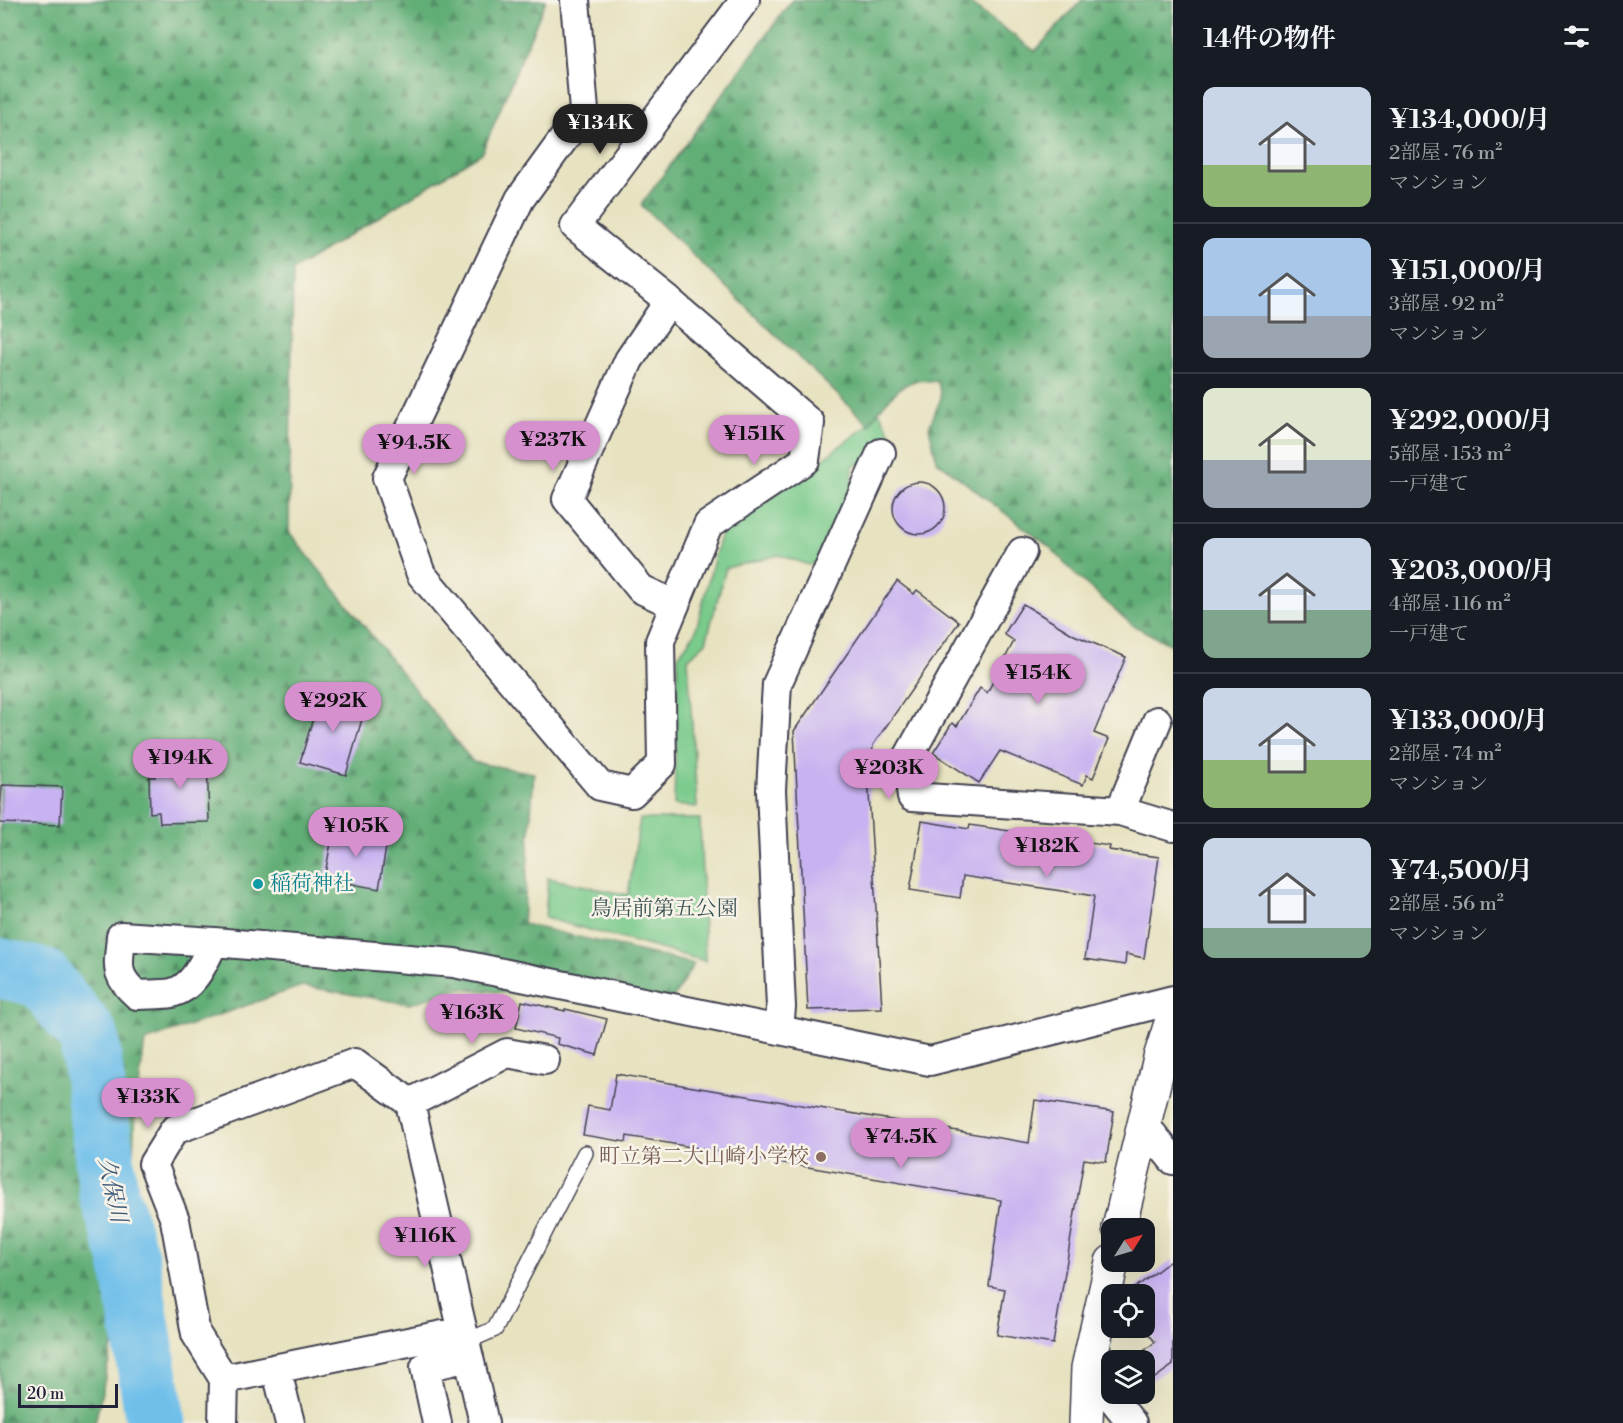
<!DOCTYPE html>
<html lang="ja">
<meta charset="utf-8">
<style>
:root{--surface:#171b24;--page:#242831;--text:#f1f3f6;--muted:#9ea1a6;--line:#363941;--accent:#d690ce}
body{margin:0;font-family:"Libre Bodoni","Noto Serif JP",serif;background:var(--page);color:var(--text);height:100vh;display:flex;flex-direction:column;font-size:22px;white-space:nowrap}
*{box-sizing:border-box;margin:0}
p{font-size:20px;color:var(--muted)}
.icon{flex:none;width:33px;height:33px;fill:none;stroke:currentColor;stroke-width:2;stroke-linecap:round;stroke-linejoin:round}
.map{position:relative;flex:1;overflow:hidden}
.side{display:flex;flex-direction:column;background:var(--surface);width:450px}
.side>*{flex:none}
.needle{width:39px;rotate:53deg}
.tools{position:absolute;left:1101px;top:1218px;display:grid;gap:12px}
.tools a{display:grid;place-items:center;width:54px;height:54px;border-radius:12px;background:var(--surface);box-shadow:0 6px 24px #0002;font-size:30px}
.scale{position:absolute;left:18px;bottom:15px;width:100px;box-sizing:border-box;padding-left:6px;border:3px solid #22223b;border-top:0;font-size:16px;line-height:21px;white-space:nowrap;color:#22223b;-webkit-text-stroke:4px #f7f3e8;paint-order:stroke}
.price{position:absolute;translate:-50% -51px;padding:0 14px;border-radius:21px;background:var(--accent);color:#111;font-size:20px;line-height:39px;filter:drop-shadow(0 2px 3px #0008)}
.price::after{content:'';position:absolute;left:50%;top:36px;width:18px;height:14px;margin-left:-9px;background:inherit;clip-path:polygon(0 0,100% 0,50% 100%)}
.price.selected{background:#222;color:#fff}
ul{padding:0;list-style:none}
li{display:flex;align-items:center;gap:18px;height:150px;padding:0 30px}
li+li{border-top:2px solid var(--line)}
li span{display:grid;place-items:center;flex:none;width:168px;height:120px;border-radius:12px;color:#555}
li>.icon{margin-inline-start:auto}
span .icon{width:72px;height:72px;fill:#fffc;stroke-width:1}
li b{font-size:26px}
h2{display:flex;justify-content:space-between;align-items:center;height:72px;padding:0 30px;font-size:26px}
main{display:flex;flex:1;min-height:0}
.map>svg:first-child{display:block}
</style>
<main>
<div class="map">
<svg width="1173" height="1423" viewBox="0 0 1173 1423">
<defs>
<pattern id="forest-firs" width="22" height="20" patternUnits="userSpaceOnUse" patternTransform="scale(1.5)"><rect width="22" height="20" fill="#62ae77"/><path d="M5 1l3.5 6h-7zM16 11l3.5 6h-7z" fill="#508d63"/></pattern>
</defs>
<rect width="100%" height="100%" fill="#f7f3e8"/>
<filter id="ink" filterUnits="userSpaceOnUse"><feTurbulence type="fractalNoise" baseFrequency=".0167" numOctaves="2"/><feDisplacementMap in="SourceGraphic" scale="12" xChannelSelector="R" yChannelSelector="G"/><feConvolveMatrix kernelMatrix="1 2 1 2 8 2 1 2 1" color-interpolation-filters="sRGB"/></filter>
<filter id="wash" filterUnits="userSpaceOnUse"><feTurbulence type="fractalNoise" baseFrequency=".008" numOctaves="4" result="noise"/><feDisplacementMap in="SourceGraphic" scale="24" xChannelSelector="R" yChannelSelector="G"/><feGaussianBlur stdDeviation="1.35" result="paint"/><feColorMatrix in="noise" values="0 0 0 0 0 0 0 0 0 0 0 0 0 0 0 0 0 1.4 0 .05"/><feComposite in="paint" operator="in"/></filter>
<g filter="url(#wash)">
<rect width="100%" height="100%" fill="#e7e2c0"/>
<path fill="#79ca8b" stroke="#4e7663" stroke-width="1.5" d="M 878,410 L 897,443 L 881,457 L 853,466 L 852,495 L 824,560 L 808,565 L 779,555 L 726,568 L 706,642 L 688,659 L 697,807 L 674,805 L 678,656 L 695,633 L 720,536 L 868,425 Z
M 640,819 L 700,819 L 705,961 L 545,918 L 548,878 L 628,895 Z"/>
<path fill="url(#forest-firs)" stroke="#426859" stroke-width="1.5" d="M 0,0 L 546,0 L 482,153 L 293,270 L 289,532 L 473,762 L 534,773 L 523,924 L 694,964 L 666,1010 L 461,988 L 409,1004 L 302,986 L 145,1041 L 135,1116 L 125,1288 L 95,1423 L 0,1423 Z
M 792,0 L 965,0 L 1035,51 L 1082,0 L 1173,0 L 1173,646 L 1132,625 L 1078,577 L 1052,549 L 937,461 L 929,427 L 941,398 L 938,382 C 928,381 918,379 909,383 C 895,389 877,412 869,425 L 641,205 Z"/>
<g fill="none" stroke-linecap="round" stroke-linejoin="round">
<path stroke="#6fbfea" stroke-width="60" d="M 0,968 L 42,978 L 89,1037 L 109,1195 L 129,1258 L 156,1423"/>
</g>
<g id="blocks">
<path fill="#c8b2f1" d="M893 508a26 26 0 1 1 52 0a26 26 0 1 1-52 0Z
M 897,581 L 914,594 L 917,590 L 959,622 L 873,745 L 872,757 L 867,761 L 882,1008 L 808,1010 L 794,731 Z
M 1023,604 L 1074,635 L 1126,657 L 1094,733 L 1109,739 L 1093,778 L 1087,775 L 1083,785 L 1000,751 L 979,783 L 933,753 L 952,723 L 957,726 L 980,688 L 987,693 L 1014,641 L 1004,634 Z
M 321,691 L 366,705 L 346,775 L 300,762 Z
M 207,756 L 209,822 L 160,823 L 159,812 L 150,813 L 149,777 L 155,777 L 155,757 Z
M 2,785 L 62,787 L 60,825 L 0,823 Z
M 922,821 L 969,829 L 970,825 L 1110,846 L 1109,850 L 1159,857 L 1144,958 L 1126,954 L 1125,965 L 1085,959 L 1094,896 L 963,876 L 960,898 L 910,890 Z
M 334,827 L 388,836 L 379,889 L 324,879 Z
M 522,1001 L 565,1011 L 565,1009 L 607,1019 L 597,1055 L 557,1044 L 558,1038 L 516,1028 Z
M 616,1074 L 1029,1143 L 1035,1100 L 1114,1112 L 1106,1162 L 1084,1159 L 1053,1344 L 997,1335 L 1005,1289 L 989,1286 L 1001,1200 L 627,1136 L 626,1142 L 583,1135 L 588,1106 L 610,1110 Z
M 1173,1259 L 1173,1365 L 1152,1380 L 1144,1370 L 1144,1360 L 1137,1360 L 1135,1358 L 1155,1342 L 1144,1328 L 1144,1294 L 1127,1294 Z"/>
</g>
</g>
<g filter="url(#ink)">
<use href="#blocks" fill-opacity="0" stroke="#403f4f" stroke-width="1.5"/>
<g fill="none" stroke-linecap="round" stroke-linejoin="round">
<g stroke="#403f4f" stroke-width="18">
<path id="service" d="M 465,1342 L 495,1329 L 585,1153"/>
</g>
<g stroke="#403f4f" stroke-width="32">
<path id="minor" d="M 575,0 L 584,111 L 520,199 L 387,478 L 421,574 L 600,786 L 632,793 L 662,764 L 660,641 L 708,525 L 805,460 L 810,423 L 669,301 L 575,226 L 745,0
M 669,301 L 629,360 L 567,499 L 641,589 L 675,605
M 1022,552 L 907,759 L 912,797 L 1120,811 L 1173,827
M 1120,811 L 1157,721
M 214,942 C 204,961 195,987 172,993 C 161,995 148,994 137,995 C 113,974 119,965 121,936 L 214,942 L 454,963 L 930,1061 L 1173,1000
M 779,1030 L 781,1007 L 771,790 L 777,684 L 881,453
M 410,1103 L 507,1053 L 545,1060
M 1144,1124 L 1173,1160
M 276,1368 L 290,1423
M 1088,1368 L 1132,1423
M 224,1379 L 463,1331
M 223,1423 L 224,1379 L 196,1334 L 175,1220 L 153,1164 L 174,1130 L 355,1063 L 410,1103 L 484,1423
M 437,1423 L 425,1367 L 469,1357"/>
</g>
<g stroke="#403f4f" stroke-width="36">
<path id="tertiary" d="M 1119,1228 L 1160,1058 L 1173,1017
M 1086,1423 L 1088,1368 L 1112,1262"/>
</g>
<use href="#service" stroke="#fff" stroke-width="15"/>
<use href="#minor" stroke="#fff" stroke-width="28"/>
<use href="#tertiary" stroke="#fff" stroke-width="33"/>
</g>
</g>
<circle fill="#0f9aa8" stroke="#f7f3e8" stroke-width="2" cx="258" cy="884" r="6"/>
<circle fill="#8d6e63" stroke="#f7f3e8" stroke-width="2" cx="821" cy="1157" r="6"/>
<g text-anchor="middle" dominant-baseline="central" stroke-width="5" stroke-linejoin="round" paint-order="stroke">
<g font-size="21" fill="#0d838f" stroke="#f7f3e8" text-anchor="start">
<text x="270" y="884">稲荷神社</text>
</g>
<g font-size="21" fill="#3c5453" stroke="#f7f3e8">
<text x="664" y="909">鳥居前第五公園</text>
</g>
<g font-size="21" fill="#785e54" stroke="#f7f3e8" text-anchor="end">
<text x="809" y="1157">町立第二大山崎小学校</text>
</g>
<g font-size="22" font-style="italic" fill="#3d5978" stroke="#f7f3e8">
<text transform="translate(112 1190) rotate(78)">久保川</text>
</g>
</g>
</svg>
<div class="tools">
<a><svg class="needle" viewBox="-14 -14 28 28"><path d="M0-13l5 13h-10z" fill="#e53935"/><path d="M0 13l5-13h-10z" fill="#9ea1a6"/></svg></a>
<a><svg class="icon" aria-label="locate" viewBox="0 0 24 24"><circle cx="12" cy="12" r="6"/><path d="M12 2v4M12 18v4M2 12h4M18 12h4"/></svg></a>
<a><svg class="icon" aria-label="layers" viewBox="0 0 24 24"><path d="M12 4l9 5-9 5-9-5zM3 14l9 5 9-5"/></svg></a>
</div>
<div class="scale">20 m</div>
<b class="price selected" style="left:600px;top:155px">¥134K</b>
<b class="price" style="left:754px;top:466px">¥151K</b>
<b class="price" style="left:553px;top:472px">¥237K</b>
<b class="price" style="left:414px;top:475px">¥94.5K</b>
<b class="price" style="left:1038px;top:705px">¥154K</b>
<b class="price" style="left:333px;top:733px">¥292K</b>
<b class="price" style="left:180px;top:790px">¥194K</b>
<b class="price" style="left:889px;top:800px">¥203K</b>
<b class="price" style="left:356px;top:858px">¥105K</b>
<b class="price" style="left:1047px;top:878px">¥182K</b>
<b class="price" style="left:472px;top:1045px">¥163K</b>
<b class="price" style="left:148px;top:1129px">¥133K</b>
<b class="price" style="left:901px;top:1169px">¥74.5K</b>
<b class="price" style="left:425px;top:1268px">¥116K</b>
</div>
<section class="side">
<h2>14件の物件<svg class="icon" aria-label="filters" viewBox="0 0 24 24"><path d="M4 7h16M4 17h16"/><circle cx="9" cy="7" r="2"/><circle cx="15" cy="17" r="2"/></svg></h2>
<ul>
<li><span style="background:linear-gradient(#c9d6e8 65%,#8fb573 0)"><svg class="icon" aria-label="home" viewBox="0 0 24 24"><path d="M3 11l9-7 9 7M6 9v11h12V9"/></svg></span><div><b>¥134,000/月</b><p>2部屋 · 76 m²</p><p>マンション</p></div></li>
<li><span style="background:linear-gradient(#a9c7e8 65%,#9aa5b1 0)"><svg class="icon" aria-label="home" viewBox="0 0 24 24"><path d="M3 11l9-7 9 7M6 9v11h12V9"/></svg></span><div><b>¥151,000/月</b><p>3部屋 · 92 m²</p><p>マンション</p></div></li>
<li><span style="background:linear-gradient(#dfe7d0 60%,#9aa5b1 0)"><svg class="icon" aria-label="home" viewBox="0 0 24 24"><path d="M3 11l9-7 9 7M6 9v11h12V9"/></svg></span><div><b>¥292,000/月</b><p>5部屋 · 153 m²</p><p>一戸建て</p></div></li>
<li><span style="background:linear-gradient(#c9d6e8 60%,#7fa58c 0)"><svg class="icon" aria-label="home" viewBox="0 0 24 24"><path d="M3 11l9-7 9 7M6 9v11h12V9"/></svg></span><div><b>¥203,000/月</b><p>4部屋 · 116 m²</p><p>一戸建て</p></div></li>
<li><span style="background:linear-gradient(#c9d6e8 60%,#8fb573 0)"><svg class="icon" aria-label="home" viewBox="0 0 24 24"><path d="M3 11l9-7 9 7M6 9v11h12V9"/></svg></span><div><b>¥133,000/月</b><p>2部屋 · 74 m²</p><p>マンション</p></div></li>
<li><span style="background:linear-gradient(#c9d6e8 75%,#7fa58c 0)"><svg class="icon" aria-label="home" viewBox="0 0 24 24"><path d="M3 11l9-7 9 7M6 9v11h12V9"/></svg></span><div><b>¥74,500/月</b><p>2部屋 · 56 m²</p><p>マンション</p></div></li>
</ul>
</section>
</main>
